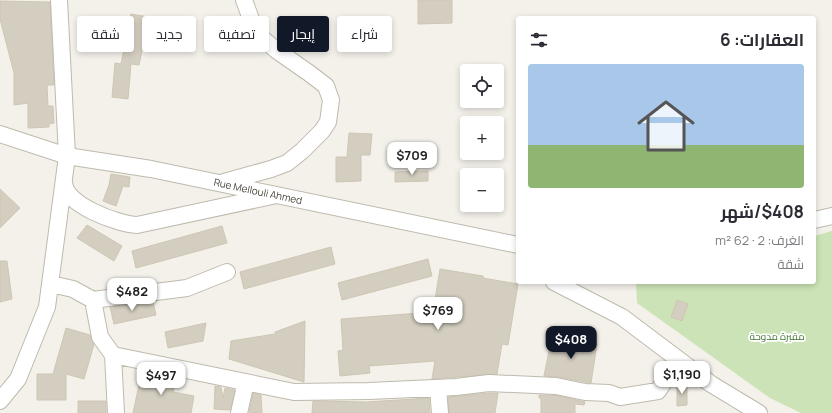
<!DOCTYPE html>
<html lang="ar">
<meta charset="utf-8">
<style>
:root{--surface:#fff;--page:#f7f7f7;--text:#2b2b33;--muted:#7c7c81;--accent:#111827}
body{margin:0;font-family:Manrope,Cairo,sans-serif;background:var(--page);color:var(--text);direction:rtl;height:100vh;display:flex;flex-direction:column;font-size:15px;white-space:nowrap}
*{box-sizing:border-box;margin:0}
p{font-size:13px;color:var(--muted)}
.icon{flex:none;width:22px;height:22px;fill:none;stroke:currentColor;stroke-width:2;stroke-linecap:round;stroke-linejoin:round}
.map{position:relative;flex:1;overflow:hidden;direction:ltr}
.panel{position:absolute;left:516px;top:16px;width:300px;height:268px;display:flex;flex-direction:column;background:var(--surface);border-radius:4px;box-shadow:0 2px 6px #0003;direction:rtl}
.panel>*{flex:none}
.guide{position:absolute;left:12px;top:16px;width:380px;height:36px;direction:rtl;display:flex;gap:8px}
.buttons{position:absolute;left:460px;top:64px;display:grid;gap:8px}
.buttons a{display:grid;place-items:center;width:44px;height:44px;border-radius:4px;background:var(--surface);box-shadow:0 2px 6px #0003;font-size:20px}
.price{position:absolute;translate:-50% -34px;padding:0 9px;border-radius:8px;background:#fff;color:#222;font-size:13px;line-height:26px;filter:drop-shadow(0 1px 2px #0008)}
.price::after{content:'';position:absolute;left:50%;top:24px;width:12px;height:9px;margin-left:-6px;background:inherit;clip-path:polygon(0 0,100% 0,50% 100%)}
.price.active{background:var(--accent);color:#fff}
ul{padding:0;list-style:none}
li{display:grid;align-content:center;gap:8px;height:212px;padding:0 12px}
li span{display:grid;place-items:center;height:124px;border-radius:4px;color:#555}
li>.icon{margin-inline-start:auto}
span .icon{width:72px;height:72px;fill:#fffc;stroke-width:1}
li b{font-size:17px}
h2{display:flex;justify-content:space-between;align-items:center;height:48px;padding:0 12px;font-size:17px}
.tag{padding:0 14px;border-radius:4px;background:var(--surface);box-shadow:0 2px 6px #0003;font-size:14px;line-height:36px}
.tag.active{background:var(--accent);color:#fff}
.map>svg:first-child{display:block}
</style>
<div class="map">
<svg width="832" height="413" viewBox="0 0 832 413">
<rect width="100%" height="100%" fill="#f3f1ea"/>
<path fill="#cbe3b7" d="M 832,231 L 832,413 L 801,413 L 770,398 L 637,303 L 636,282 L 814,282 L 814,236 Z"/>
<path fill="#d4cec0" stroke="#cec6b4" d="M 418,0 L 452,0 L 452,23 L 418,24 Z
M 0,1 L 50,2 L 54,85 L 47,85 L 48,106 L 53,106 L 54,123 L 49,124 L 49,127 L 28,128 L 28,103 L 14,105 L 14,73 L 0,19 Z
M 131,14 L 149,17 L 139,65 L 131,64 L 128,99 L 112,97 L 115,63 L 121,64 Z
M 349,133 L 372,134 L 370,155 L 361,155 L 361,181 L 336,182 L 336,157 L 347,157 Z
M 428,171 L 428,181 L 395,182 L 395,172 Z
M 111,174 L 130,177 L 129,187 L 123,186 L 116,206 L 103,201 L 109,185 Z
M 0,189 L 20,208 L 0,228 Z
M 87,225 L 122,246 L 114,261 L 77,238 Z
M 222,226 L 227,243 L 136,268 L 132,251 Z
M 331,247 L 335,264 L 244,289 L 240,272 Z
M 428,259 L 432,276 L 342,300 L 338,283 Z
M 0,261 L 7,261 L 12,299 L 0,302 Z
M 440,269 L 483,276 L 483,278 L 518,284 L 508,345 L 502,344 L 497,374 L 432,379 L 435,361 L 369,366 L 370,373 L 340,376 L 338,351 L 343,350 L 341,319 L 433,312 Z
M 677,300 L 688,304 L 682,321 L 671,317 Z
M 153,302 L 156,315 L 114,324 L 110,307 Z
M 305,321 L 304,382 L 229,359 L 231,341 L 275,334 L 275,332 Z
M 206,323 L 203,341 L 168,348 L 165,332 Z
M 66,328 L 90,335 L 94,344 L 84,379 L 66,374 L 66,400 L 37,400 L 37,374 L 53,374 Z
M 552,336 L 597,344 L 591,383 L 558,377 L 544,376 Z
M 142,371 L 176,378 L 173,392 L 194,396 L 191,413 L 133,413 Z
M 677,384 L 687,384 L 687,405 L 677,406 Z
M 215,386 L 221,387 L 223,398 L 225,388 L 235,390 L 230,410 L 214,409 Z
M 253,393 L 261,395 L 262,413 L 249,413 Z
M 489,393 L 498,393 L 495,413 L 449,413 L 448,397 Z
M 539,395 L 555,395 L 585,402 L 584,405 L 575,404 L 575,413 L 541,413 L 541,398 L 539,398 Z
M 429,398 L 430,413 L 312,413 L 313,401 L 366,402 Z
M 78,401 L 106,401 L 106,413 L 78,413 Z"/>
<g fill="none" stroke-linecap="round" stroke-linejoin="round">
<g stroke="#bebaad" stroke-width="18">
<path id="minor" d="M 0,134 L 67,156 L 151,169 L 518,245
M 64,182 C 64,205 118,224 137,225 L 272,196
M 224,182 L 271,169 L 287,163 L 302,151 L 322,131 L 328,122 L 331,100 L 326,86 L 309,73 L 276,50 L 256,33 L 244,0
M 814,220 L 832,216
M 554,282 L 622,317 L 711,384 L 759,413
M 51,284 L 73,289 L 93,300 L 100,337 L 113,355 L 116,413
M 93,300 L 187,288 L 227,272
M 113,355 L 294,392 L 369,391 L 456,387 L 489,383 L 556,386 L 585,392 L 609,393 L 620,397 L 658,391 L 678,360
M 438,388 L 440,413
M 0,401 L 18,379 L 47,307 L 67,156 L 59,0
M 239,413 L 246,382"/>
</g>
<use href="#minor" stroke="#fff" stroke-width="16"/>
</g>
<g text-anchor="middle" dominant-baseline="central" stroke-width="3.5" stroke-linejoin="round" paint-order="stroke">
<g font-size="10" fill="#464239" stroke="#fff">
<text transform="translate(258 191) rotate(12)">Rue Mellouli Ahmed</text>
</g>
<g font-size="10" fill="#447331" stroke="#fff">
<text x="777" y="336">مقبرة مدوحة</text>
</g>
</g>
</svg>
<div class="buttons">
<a><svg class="icon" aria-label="locate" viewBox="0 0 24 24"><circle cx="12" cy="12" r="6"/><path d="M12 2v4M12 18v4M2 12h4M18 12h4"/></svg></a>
<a>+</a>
<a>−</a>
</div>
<b class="price" style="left:412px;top:176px">$709</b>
<b class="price" style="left:132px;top:312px">$482</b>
<b class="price" style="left:438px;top:331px">$769</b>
<b class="price active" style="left:571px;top:360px">$408</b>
<b class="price" style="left:682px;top:395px">$1,190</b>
<b class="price" style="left:161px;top:396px">$497</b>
<div class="guide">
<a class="tag">شراء</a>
<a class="tag active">إيجار</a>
<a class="tag">تصفية</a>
<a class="tag">جديد</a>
<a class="tag">شقة</a>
</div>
<section class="panel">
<h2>العقارات: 6<svg class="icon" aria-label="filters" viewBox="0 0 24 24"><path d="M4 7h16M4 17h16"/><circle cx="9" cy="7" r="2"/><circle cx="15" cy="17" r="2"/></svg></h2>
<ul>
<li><span style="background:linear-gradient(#a9c7e8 65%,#8fb573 0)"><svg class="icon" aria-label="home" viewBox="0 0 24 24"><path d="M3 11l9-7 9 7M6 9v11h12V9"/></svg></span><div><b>$408/شهر</b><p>الغرف: 2 · 62 m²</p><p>شقة</p></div></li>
</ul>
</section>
</div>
